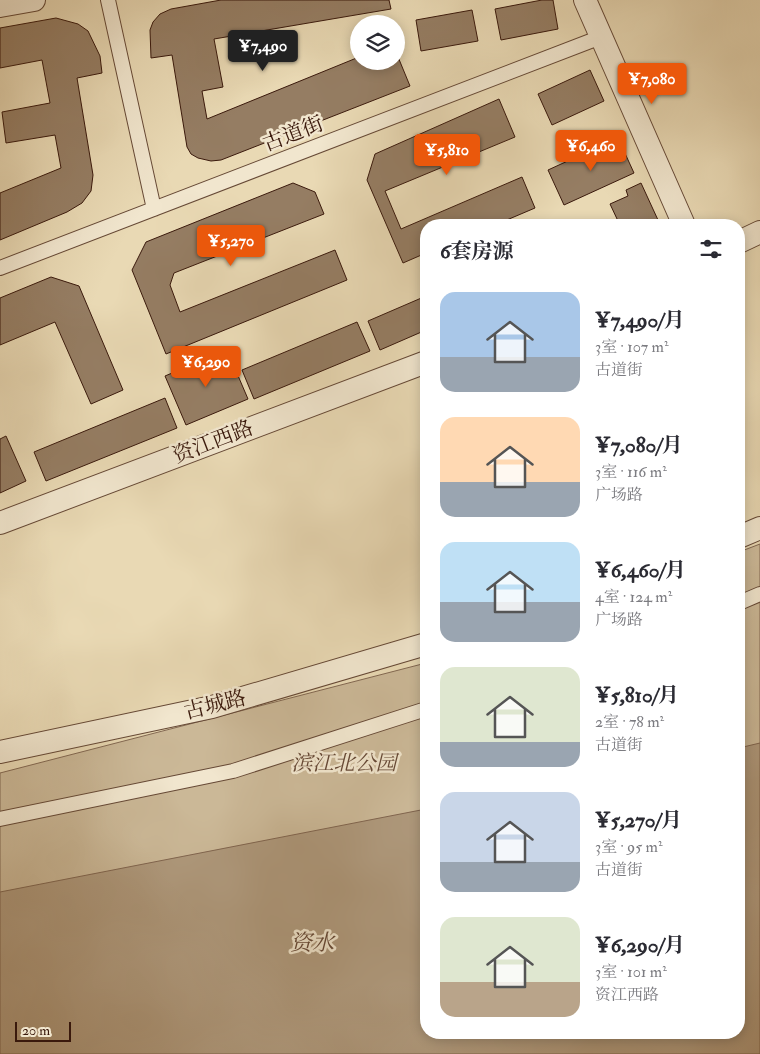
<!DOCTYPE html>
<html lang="zh">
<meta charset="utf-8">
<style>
:root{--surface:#fff;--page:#f2f2f3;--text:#2b2b33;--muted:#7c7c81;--accent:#ea580c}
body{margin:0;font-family:"IM FELL Double Pica","Noto Serif SC",serif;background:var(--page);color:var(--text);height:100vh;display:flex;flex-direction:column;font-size:19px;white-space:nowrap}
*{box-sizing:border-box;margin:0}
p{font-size:16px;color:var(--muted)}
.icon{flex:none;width:28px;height:28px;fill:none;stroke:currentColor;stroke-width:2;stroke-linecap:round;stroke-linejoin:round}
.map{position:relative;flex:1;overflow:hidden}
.panel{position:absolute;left:420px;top:219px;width:325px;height:820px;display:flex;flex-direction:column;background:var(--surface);border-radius:20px;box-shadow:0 2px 12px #0003}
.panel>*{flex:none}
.controls{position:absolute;left:350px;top:15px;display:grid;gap:10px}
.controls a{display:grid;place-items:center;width:55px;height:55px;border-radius:50%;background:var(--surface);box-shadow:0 2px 12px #0003;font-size:25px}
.scale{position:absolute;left:15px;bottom:12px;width:56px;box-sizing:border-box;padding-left:5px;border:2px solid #3a190c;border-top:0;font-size:14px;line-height:18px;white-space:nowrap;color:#3a190c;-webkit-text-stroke:4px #f1e6ce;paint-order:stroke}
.price{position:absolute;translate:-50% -42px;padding:0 11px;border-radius:5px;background:var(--accent);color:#fff;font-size:16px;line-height:32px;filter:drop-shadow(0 1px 2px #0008)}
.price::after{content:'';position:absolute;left:50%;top:30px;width:15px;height:11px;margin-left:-8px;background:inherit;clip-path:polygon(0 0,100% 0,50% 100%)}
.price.current{background:#222;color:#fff}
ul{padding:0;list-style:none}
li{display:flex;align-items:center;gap:15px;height:125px;padding:0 20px}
li span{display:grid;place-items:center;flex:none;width:140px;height:100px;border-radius:15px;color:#555}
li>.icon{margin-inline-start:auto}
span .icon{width:60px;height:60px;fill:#fffc;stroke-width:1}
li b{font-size:21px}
h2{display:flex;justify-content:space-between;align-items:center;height:60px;padding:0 20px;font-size:21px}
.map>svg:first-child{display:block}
</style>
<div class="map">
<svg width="760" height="1054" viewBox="0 0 760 1054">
<rect width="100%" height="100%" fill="#e9d9b4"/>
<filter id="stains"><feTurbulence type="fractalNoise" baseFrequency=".004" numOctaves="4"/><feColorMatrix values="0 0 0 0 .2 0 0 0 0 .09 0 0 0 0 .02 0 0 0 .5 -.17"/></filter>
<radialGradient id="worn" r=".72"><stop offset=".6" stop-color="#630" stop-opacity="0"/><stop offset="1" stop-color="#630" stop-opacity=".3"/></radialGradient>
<path fill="#cbb897" stroke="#826852" d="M 760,544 L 760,749 L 739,758 L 739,552 Z
M 426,663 L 426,827 L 0,895 L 0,773 Z"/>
<path fill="#ae987b" stroke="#80654f" d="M 760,743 L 760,1054 L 0,1054 L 0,892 L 426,809 L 426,1032 L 739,1032 L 739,748 Z"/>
<path fill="#957d63" stroke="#3a190c" d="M 221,0 L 389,0 L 391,9 L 214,39 L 223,87 L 202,91 L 207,119 L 359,57 L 359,61 L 396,61 L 396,52 L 410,86 L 221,160 L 211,161 L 198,158 L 191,154 L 187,147 L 172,55 L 151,58 L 150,30 L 153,22 L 160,14 L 171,9 Z
M 542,0 L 553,0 L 558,29 L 501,40 L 495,9 Z
M 472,10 L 478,41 L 421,51 L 416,20 Z
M 56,18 L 78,24 L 88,31 L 100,56 L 102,73 L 77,78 L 93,175 L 91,191 L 82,203 L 67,212 L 0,240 L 0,193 L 61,168 L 55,135 L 6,143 L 2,112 L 50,103 L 42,60 L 0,68 L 0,28 Z
M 590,70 L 604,101 L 552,125 L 538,94 Z
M 499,99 L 515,137 L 385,191 L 401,229 L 522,177 L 535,208 L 495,225 L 426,225 L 426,253 L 403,263 L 367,180 L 375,154 Z
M 618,138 L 634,173 L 564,205 L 548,170 Z
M 293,183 L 315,192 L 324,214 L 174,273 L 170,285 L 180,312 L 335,250 L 347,280 L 166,354 L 132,270 L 146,242 Z
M 641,183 L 658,220 L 647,225 L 609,225 L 618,221 L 610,204 L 628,196 L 626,190 Z
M 51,277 L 79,286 L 123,390 L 91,404 L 55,322 L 0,345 L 0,298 Z
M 426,296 L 426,330 L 380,350 L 368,321 Z
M 357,322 L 370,351 L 254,399 L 242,370 Z
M 227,350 L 248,399 L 186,425 L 165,376 Z
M 165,398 L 177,428 L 46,481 L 34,452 Z
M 6,436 L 26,481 L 0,493 L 0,439 Z"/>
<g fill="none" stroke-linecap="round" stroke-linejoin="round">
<g stroke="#664936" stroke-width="16">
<path id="pedestrian" d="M 108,0 L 154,209
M 0,268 L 601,37
M 739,603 L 760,594
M 0,819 L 233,771 L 426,709"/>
</g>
<g stroke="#664936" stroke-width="24">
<path id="tertiary" d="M 585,0 L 684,225
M 0,6 L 34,0
M 739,242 L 760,232
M 0,523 L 426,362
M 739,537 L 760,528
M 0,752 L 212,707 L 426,644"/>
</g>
<use href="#pedestrian" stroke="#f1e6ce" stroke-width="14"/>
<use href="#tertiary" stroke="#f1e6ce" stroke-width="22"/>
</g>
<g text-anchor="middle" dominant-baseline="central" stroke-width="5" stroke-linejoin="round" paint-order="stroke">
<g font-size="21" fill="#3a190c" stroke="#f1e6ce">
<text transform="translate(293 134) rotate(-21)">古道街</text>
<text transform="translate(213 442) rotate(-21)">资江西路</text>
<text transform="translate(215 705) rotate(-14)">古城路</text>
</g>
<g font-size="21" font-style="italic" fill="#664936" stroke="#f1e6ce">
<text x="344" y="763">滨江北公园</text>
</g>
<g font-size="22" font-style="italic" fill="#634533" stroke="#f1e6ce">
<text x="312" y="943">资水</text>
</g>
</g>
<rect width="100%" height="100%" filter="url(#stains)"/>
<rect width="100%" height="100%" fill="url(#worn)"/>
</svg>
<div class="controls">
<a><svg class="icon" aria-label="layers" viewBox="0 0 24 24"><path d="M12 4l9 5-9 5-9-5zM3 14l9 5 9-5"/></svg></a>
</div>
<div class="scale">20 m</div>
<b class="price current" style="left:263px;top:72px">¥7,490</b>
<b class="price" style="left:652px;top:105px">¥7,080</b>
<b class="price" style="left:591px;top:172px">¥6,460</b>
<b class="price" style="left:447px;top:176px">¥5,810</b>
<b class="price" style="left:231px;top:267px">¥5,270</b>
<b class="price" style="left:206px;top:388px">¥6,290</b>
<section class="panel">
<h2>6套房源<svg class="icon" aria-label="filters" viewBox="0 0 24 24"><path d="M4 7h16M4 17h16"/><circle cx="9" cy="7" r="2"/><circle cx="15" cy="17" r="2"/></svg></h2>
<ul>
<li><span style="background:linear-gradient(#a9c7e8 65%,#9aa5b1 0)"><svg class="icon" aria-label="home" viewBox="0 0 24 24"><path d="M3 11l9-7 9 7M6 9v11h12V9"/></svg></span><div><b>¥7,490/月</b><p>3室 · 107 m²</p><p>古道街</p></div></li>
<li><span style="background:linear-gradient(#ffd9b3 65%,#9aa5b1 0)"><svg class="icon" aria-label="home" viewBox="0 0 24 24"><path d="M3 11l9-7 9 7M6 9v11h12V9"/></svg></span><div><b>¥7,080/月</b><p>3室 · 116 m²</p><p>广场路</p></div></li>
<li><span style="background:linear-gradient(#bfe0f5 60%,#9aa5b1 0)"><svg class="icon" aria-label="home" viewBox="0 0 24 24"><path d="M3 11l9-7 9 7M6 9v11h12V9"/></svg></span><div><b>¥6,460/月</b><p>4室 · 124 m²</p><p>广场路</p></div></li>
<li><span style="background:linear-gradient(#dfe7d0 75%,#9aa5b1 0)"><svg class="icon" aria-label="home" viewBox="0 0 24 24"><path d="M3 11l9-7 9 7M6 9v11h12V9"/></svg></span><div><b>¥5,810/月</b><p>2室 · 78 m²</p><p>古道街</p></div></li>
<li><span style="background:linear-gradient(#c9d6e8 70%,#9aa5b1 0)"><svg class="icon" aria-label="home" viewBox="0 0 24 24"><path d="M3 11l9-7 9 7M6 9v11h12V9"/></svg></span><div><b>¥5,270/月</b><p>3室 · 95 m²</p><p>古道街</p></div></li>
<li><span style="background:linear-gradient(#dfe7d0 65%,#b9a48a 0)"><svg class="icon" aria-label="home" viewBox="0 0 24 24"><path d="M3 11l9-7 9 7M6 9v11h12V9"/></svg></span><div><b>¥6,290/月</b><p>3室 · 101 m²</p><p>资江西路</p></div></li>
</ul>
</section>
</div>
